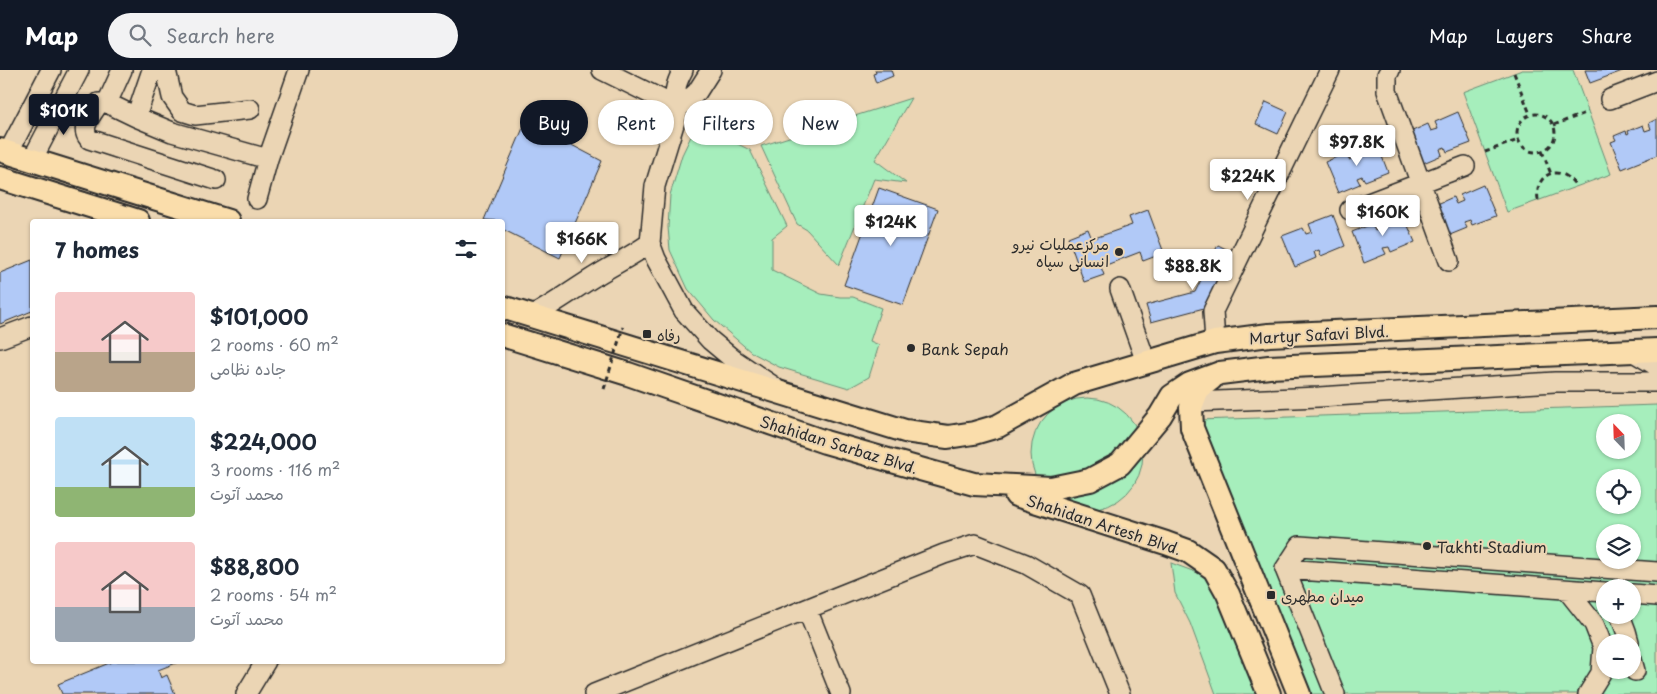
<!DOCTYPE html>
<meta charset="utf-8">
<style>
:root{--surface:#fff;--page:#f2f2f3;--text:#1f2937;--muted:#747a83;--accent:#111827}
body{margin:0;font-family:"Playpen Sans","Playpen Sans Arabic",sans-serif;background:var(--page);color:var(--text);height:100vh;display:flex;flex-direction:column;font-size:19px;white-space:nowrap}
*{box-sizing:border-box;margin:0}
p{font-size:16px;color:var(--muted)}
.icon{flex:none;width:28px;height:28px;fill:none;stroke:currentColor;stroke-width:2;stroke-linecap:round;stroke-linejoin:round}
.map{position:relative;flex:1;overflow:hidden}
.sheet{position:absolute;left:30px;top:149px;width:475px;height:445px;display:flex;flex-direction:column;background:var(--surface);border-radius:5px;box-shadow:0 1px 4px #0004}
.sheet>*{flex:none}
.top-card{position:absolute;left:520px;top:30px;width:475px;height:45px;display:flex;gap:10px}
.needle{width:32px;rotate:337deg}
.buttons{position:absolute;left:1596px;top:344px;display:grid;gap:10px}
.buttons a{display:grid;place-items:center;width:45px;height:45px;border-radius:50%;background:var(--surface);box-shadow:0 1px 4px #0004;font-size:25px}
.price{position:absolute;translate:-50% -42px;padding:0 11px;border-radius:5px;background:#fff;color:#222;font-size:16px;line-height:32px;filter:drop-shadow(0 1px 2px #0008)}
.price::after{content:'';position:absolute;left:50%;top:30px;width:15px;height:11px;margin-left:-8px;background:inherit;clip-path:polygon(0 0,100% 0,50% 100%)}
.price.current{background:var(--accent);color:#fff}
ul{padding:0;list-style:none}
li{display:flex;align-items:center;gap:15px;height:125px;padding:0 25px}
li span{display:grid;place-items:center;flex:none;width:140px;height:100px;border-radius:5px;color:#555}
li>.icon{margin-inline-start:auto}
span .icon{width:60px;height:60px;fill:#fffc;stroke-width:1}
li b{font-size:21px}
h2{display:flex;justify-content:space-between;align-items:center;height:60px;padding:0 25px;font-size:21px}
.pill{padding:0 18px;border-radius:22px;background:var(--surface);box-shadow:0 1px 4px #0004;font-size:18px;line-height:45px}
.pill.current{background:var(--accent);color:#fff}
header{display:flex;align-items:center;gap:30px;box-sizing:border-box;height:70px;padding:0 25px;background:var(--accent);color:#fff}
header strong{font-size:24px}
nav{display:flex;gap:28px;margin-inline-start:auto;font-size:18px}
.search{width:350px;height:45px;background:var(--page);display:flex;align-items:center;gap:12px;box-sizing:border-box;padding:0 18px;border-radius:28px;color:var(--muted);font-size:19px}
.map>svg:first-child{display:block}
</style>
<header>
<strong>Map</strong>
<div class="search"><svg class="icon" aria-label="search" viewBox="0 0 24 24"><circle cx="10" cy="10" r="6"/><path d="M15 15l6 6"/></svg>Search here</div>
<nav><a>Map</a><a>Layers</a><a>Share</a></nav>
</header>
<div class="map">
<svg width="1657" height="624" viewBox="0 0 1657 624">
<rect width="100%" height="100%" fill="#ebd5b4"/>
<filter id="ink" filterUnits="userSpaceOnUse"><feTurbulence type="fractalNoise" baseFrequency=".02" numOctaves="2"/><feDisplacementMap in="SourceGraphic" scale="10" xChannelSelector="R" yChannelSelector="G"/><feConvolveMatrix kernelMatrix="1 2 1 2 8 2 1 2 1" color-interpolation-filters="sRGB"/></filter>
<g filter="url(#ink)">
<path fill="#a6eebc" stroke="#688c74" fill-rule="evenodd" d="M 1522,0 L 1573,0 L 1611,104 L 1507,142 L 1463,22 Z
M 911,28 L 875,90 L 906,113 L 874,109 L 839,195 L 807,160 L 797,154 L 761,76 Z
M 705,58 L 750,80 L 787,156 L 772,168 L 772,200 L 821,224 L 840,227 L 853,227 L 881,238 L 870,271 L 879,275 L 869,307 L 849,318 L 779,297 L 751,282 L 714,250 L 688,219 L 670,180 L 668,157 L 670,125 L 682,85 L 694,60 Z
M1031 384a56 56 0 1 1 112 0a56 56 0 1 1-112 0Z
M 1657,335 L 1657,624 L 1310,624 L 1198,350 ZM 1605,352 L 1632,352 L 1632,380 L 1605,380 ZM 1605,408 L 1632,408 L 1632,435 L 1605,435 ZM 1605,462 L 1632,462 L 1632,490 L 1605,490 ZM 1605,518 L 1632,518 L 1632,545 L 1605,545 ZM 1605,572 L 1632,572 L 1632,600 L 1605,600 Z
M 1171,493 L 1209,507 L 1259,624 L 1216,624 L 1190,553 L 1175,523 Z"/>
<path fill="#b1c9f7" stroke="#2b2b2b" d="M 875,0 L 891,0 L 893,6 L 876,13 L 873,4 L 876,3 Z
M 1585,0 L 1625,0 L 1590,13 Z
M 1266,32 L 1288,42 L 1278,64 L 1256,54 Z
M 1458,42 L 1471,73 L 1447,82 L 1445,77 L 1440,79 L 1442,85 L 1421,94 L 1408,63 L 1428,54 L 1431,61 L 1438,59 L 1435,52 Z
M 1657,49 L 1657,85 L 1622,99 L 1611,72 L 1616,70 L 1614,66 L 1626,61 L 1627,64 L 1629,63 L 1628,61 L 1643,55 L 1645,61 L 1651,59 L 1649,53 Z
M 526,51 L 602,91 L 560,188 L 502,159 L 502,151 L 484,150 Z
M 1376,71 L 1388,102 L 1365,111 L 1362,106 L 1357,108 L 1360,114 L 1338,123 L 1325,92 L 1346,83 L 1349,90 L 1355,87 L 1353,81 Z
M 1483,115 L 1496,146 L 1472,155 L 1470,150 L 1464,152 L 1467,158 L 1445,167 L 1433,136 L 1453,127 L 1456,134 L 1463,131 L 1460,125 Z
M 879,118 L 938,139 L 903,235 L 844,215 Z
M 1148,140 L 1164,183 L 1143,191 L 1140,182 L 1101,197 L 1104,205 L 1084,212 L 1068,167 L 1088,159 L 1092,169 L 1132,155 L 1129,147 Z
M 1402,142 L 1415,172 L 1391,182 L 1389,177 L 1383,178 L 1386,184 L 1364,193 L 1352,162 L 1372,154 L 1375,161 L 1382,158 L 1379,151 Z
M 1333,145 L 1345,176 L 1321,186 L 1319,180 L 1314,182 L 1316,188 L 1295,197 L 1282,166 L 1303,158 L 1306,164 L 1312,162 L 1309,154 Z
M 1218,175 L 1232,182 L 1204,238 L 1151,252 L 1146,235 L 1195,222 Z
M 32,190 L 32,241 L 0,254 L 0,203 Z
M 114,591 L 181,591 L 158,600 L 161,608 L 167,605 L 175,624 L 62,624 L 58,614 Z"/>
<g fill="none" stroke-linecap="round" stroke-linejoin="round">
<g stroke="#2b2b2b" stroke-width="22">
<path id="minor" d="M 152,0 L 136,47 L 172,62 L 268,89
M 166,0 L 172,27 L 182,41 L 195,45 L 250,39
M 602,0 L 679,38
M 711,0 L 697,22 L 679,38 L 655,116 L 650,173 L 656,189 L 684,241 L 710,270 L 734,290 L 773,316
M 1390,0 L 1387,5 L 1387,21 L 1449,191
M 1610,29 L 1657,11
M 107,33 L 122,0
M 679,38 C 672,24 676,13 683,0
M 136,47 L 107,33 L 99,33 C 92,45 79,57 89,69 L 216,110
M 8,83 L 51,0
M 32,90 L 79,0
M 257,129 L 268,89 L 299,0
M 1350,140 L 1465,96
M 1120,219 L 1146,292
M 532,246 C 554,234 573,220 594,207 C 613,195 632,186 650,173
M 0,268 L 32,256
M 1215,272 L 1213,241 L 1330,0
M 1632,281 L 1657,296
M 1193,332 L 1319,327 L 1555,312 L 1657,312
M 1285,499 L 1605,522
M 1567,520 L 1594,554 L 1603,577 L 1601,603 L 1588,624
M 1632,524 L 1657,526
M 807,539 L 841,624
M 1620,545 L 1626,561 L 1629,572
M 1632,590 L 1635,601
M 246,624 L 266,591
M 594,624 L 944,484 L 975,474 L 1026,494 L 1080,525 L 1120,624
M 1335,624 L 1285,499 L 1300,476 L 1657,502"/>
</g>
<g stroke="#2b2b2b" stroke-width="26">
<path id="major" d="M 0,80 L 228,151
M 0,108 L 138,151
M 502,237 L 905,361 L 948,367 L 974,363 L 998,356 L 1074,314 L 1215,272 L 1269,265 L 1657,247
M 502,265 L 628,304 L 825,372 L 920,399 L 974,414 L 1051,418 L 1090,410 L 1120,394 L 1160,346 L 1172,326 L 1190,314 L 1220,303 L 1269,297 L 1657,280
M 1211,309 L 1198,319 L 1191,337 L 1192,358 L 1299,624
M 1016,425 L 1166,473 L 1188,481 L 1214,499 L 1228,524 L 1269,624"/>
</g>
<path stroke="#2b2b2b" stroke-width="3" stroke-dasharray="5 4" stroke-linecap="butt" d="M 1514,3 L 1530,44
M1517 63a19 19 0 1 1 38 0a19 19 0 1 1-38 0Z
M 1554,55 L 1588,42
M 1542,81 L 1551,104
M 1485,82 L 1518,70
M 1538,130 C 1534,102 1561,93 1576,116"/>
<use href="#minor" stroke="#ebd5b4" stroke-width="19"/>
<use href="#major" stroke="#faddab" stroke-width="22"/>
<path stroke="#2b2b2b" stroke-width="3" stroke-dasharray="5 4" stroke-linecap="butt" d="M 604,319 L 623,257"/>
</g>
</g>
<g fill="#2b2b2b" stroke="#ebd5b4" stroke-width="2">
<circle cx="1119" cy="182" r="5"/>
<rect x="642" y="259" width="10" height="10" rx="2.5"/>
<circle cx="911" cy="278" r="5"/>
<circle cx="1427" cy="476" r="5"/>
<rect x="1266" y="520" width="10" height="10" rx="2.5"/>
</g>
<g text-anchor="middle" dominant-baseline="central" stroke-width="4" stroke-linejoin="round" paint-order="stroke">
<g font-size="15" fill="#2b2b2b" stroke="#ebd5b4" text-anchor="start">
<text x="1109" y="173" text-anchor="end">مرکزعملیات نیرو<tspan x="1109" dy="17">انسانی سپاه</tspan></text>
<text x="657" y="264">رفاه</text>
<text x="921" y="278">Bank Sepah</text>
<text x="1437" y="476">Takhti Stadium</text>
<text x="1281" y="525">میدان مطهری</text>
</g>
<g font-size="15" fill="#2b2b2b" stroke="#ebd5b4">
<text transform="translate(1319 264) rotate(-3)">Martyr Safavi Blvd.</text>
<text transform="translate(839 374) rotate(17)">Shahidan Sarbaz Blvd.</text>
<text transform="translate(1104 454) rotate(18)">Shahidan Artesh Blvd.</text>
</g>
</g>
</svg>
<div class="buttons">
<a><svg class="needle" viewBox="-14 -14 28 28"><path d="M0-13l5 13h-10z" fill="#e53935"/><path d="M0 13l5-13h-10z" fill="#747a83"/></svg></a>
<a><svg class="icon" aria-label="locate" viewBox="0 0 24 24"><circle cx="12" cy="12" r="6"/><path d="M12 2v4M12 18v4M2 12h4M18 12h4"/></svg></a>
<a><svg class="icon" aria-label="layers" viewBox="0 0 24 24"><path d="M12 4l9 5-9 5-9-5zM3 14l9 5 9-5"/></svg></a>
<a>+</a>
<a>−</a>
</div>
<b class="price current" style="left:64px;top:66px">$101K</b>
<b class="price" style="left:1357px;top:97px">$97.8K</b>
<b class="price" style="left:1248px;top:131px">$224K</b>
<b class="price" style="left:1383px;top:167px">$160K</b>
<b class="price" style="left:891px;top:177px">$124K</b>
<b class="price" style="left:582px;top:194px">$166K</b>
<b class="price" style="left:1193px;top:221px">$88.8K</b>
<div class="top-card">
<a class="pill current">Buy</a>
<a class="pill">Rent</a>
<a class="pill">Filters</a>
<a class="pill">New</a>
</div>
<section class="sheet">
<h2>7 homes<svg class="icon" aria-label="filters" viewBox="0 0 24 24"><path d="M4 7h16M4 17h16"/><circle cx="9" cy="7" r="2"/><circle cx="15" cy="17" r="2"/></svg></h2>
<ul>
<li><span style="background:linear-gradient(#f6c9c9 60%,#b9a48a 0)"><svg class="icon" aria-label="home" viewBox="0 0 24 24"><path d="M3 11l9-7 9 7M6 9v11h12V9"/></svg></span><div><b>$101,000</b><p>2 rooms · 60 m²</p><p>جاده نظامی</p></div></li>
<li><span style="background:linear-gradient(#bfe0f5 70%,#8fb573 0)"><svg class="icon" aria-label="home" viewBox="0 0 24 24"><path d="M3 11l9-7 9 7M6 9v11h12V9"/></svg></span><div><b>$224,000</b><p>3 rooms · 116 m²</p><p>محمد آتوت</p></div></li>
<li><span style="background:linear-gradient(#f6c9c9 65%,#9aa5b1 0)"><svg class="icon" aria-label="home" viewBox="0 0 24 24"><path d="M3 11l9-7 9 7M6 9v11h12V9"/></svg></span><div><b>$88,800</b><p>2 rooms · 54 m²</p><p>محمد آتوت</p></div></li>
</ul>
</section>
</div>
